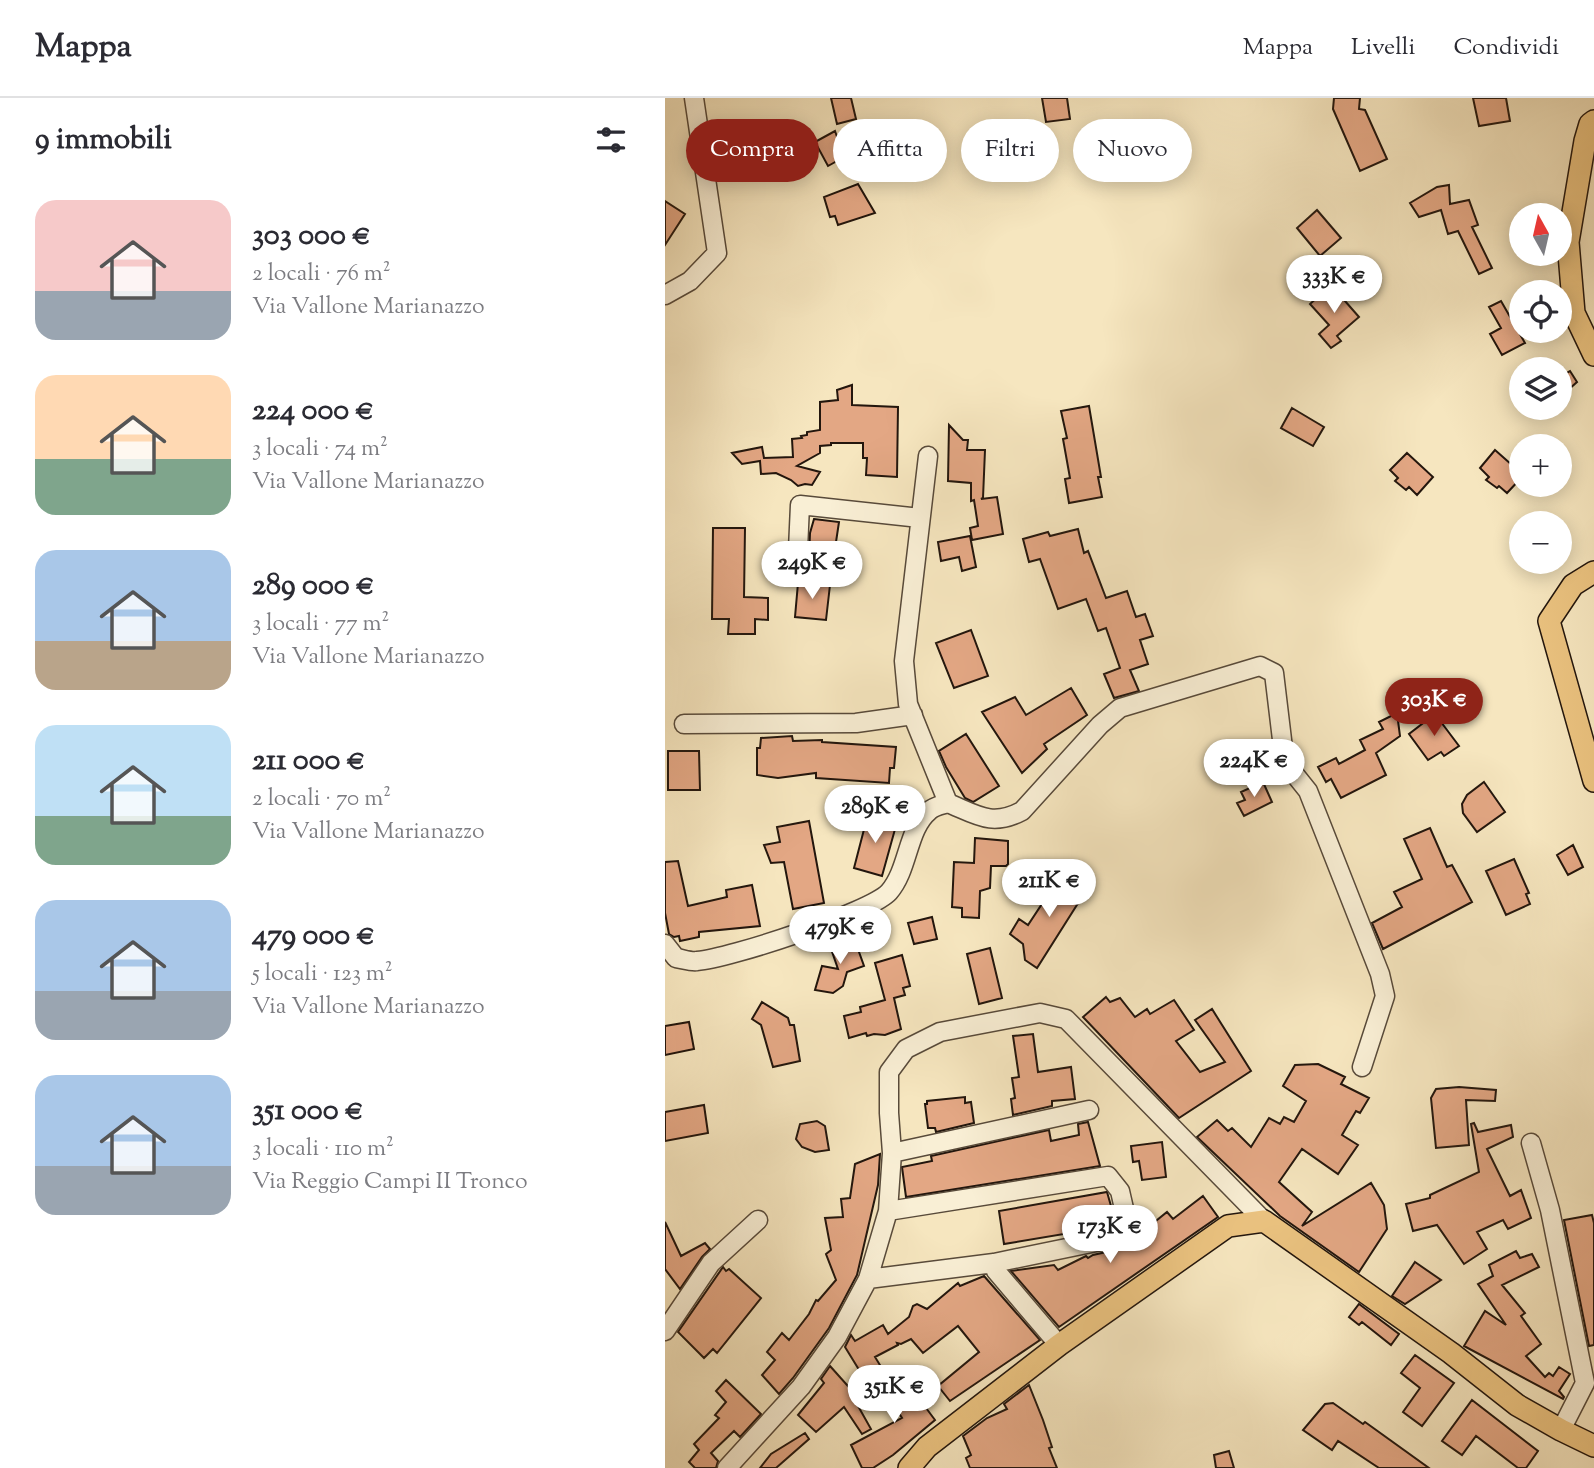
<!DOCTYPE html>
<html lang="it">
<meta charset="utf-8">
<style>
:root{--surface:#fff;--page:#f2f2f3;--text:#2b2b33;--muted:#7c7c81;--line:#e1e1e2;--accent:#8f2418}
body{margin:0;font-family:"Sorts Mill Goudy",serif;background:var(--page);color:var(--text);height:100vh;display:flex;flex-direction:column;font-size:26px;white-space:nowrap}
*{box-sizing:border-box;margin:0}
p{font-size:23px;color:var(--muted)}
.icon{flex:none;width:38px;height:38px;fill:none;stroke:currentColor;stroke-width:2;stroke-linecap:round;stroke-linejoin:round}
.map{position:relative;flex:1;overflow:hidden}
.sheet{display:flex;flex-direction:column;background:var(--surface);width:665px}
.sheet>*{flex:none}
.hud{position:absolute;left:21px;top:21px;width:665px;height:63px;display:flex;gap:14px}
.needle{width:46px;rotate:352deg}
.controls{position:absolute;left:844px;top:105px;display:grid;gap:14px}
.controls a{display:grid;place-items:center;width:63px;height:63px;border-radius:50%;background:var(--surface);box-shadow:0 4px 18px #0003;font-size:35px}
.price{position:absolute;translate:-50% -60px;padding:0 16px;border-radius:24px;background:#fff;color:#222;font-size:23px;line-height:46px;filter:drop-shadow(0 2px 4px #0008)}
.price::after{content:'';position:absolute;left:50%;top:42px;width:21px;height:16px;margin-left:-10px;background:inherit;clip-path:polygon(0 0,100% 0,50% 100%)}
.price.active{background:var(--accent);color:#fff}
ul{padding:0;list-style:none}
li{display:flex;align-items:center;gap:21px;height:175px;padding:0 35px}
li span{display:grid;place-items:center;flex:none;width:196px;height:140px;border-radius:21px;color:#555}
li>.icon{margin-inline-start:auto}
span .icon{width:84px;height:84px;fill:#fffc;stroke-width:1}
li b{font-size:30px}
h2{display:flex;justify-content:space-between;align-items:center;height:84px;padding:0 35px;font-size:30px}
.chip{padding:0 24px;border-radius:32px;background:var(--surface);box-shadow:0 4px 18px #0003;font-size:24px;line-height:63px}
.chip.active{background:var(--accent);color:#fff}
header{display:flex;align-items:center;gap:42px;box-sizing:border-box;height:98px;padding:0 35px;background:var(--surface);border-bottom:2px solid var(--line)}
header strong{font-size:33px}
nav{display:flex;gap:38px;margin-inline-start:auto;font-size:24px}
main{display:flex;flex:1;min-height:0}
.map>svg:first-child{display:block}
</style>
<header>
<strong>Mappa</strong>
<nav><a>Mappa</a><a>Livelli</a><a>Condividi</a></nav>
</header>
<main>
<section class="sheet">
<h2>9 immobili<svg class="icon" aria-label="filters" viewBox="0 0 24 24"><path d="M4 7h16M4 17h16"/><circle cx="9" cy="7" r="2"/><circle cx="15" cy="17" r="2"/></svg></h2>
<ul>
<li><span style="background:linear-gradient(#f6c9c9 65%,#9aa5b1 0)"><svg class="icon" aria-label="home" viewBox="0 0 24 24"><path d="M3 11l9-7 9 7M6 9v11h12V9"/></svg></span><div><b>303 000 €</b><p>2 locali · 76 m²</p><p>Via Vallone Marianazzo</p></div></li>
<li><span style="background:linear-gradient(#ffd9b3 60%,#7fa58c 0)"><svg class="icon" aria-label="home" viewBox="0 0 24 24"><path d="M3 11l9-7 9 7M6 9v11h12V9"/></svg></span><div><b>224 000 €</b><p>3 locali · 74 m²</p><p>Via Vallone Marianazzo</p></div></li>
<li><span style="background:linear-gradient(#a9c7e8 65%,#b9a48a 0)"><svg class="icon" aria-label="home" viewBox="0 0 24 24"><path d="M3 11l9-7 9 7M6 9v11h12V9"/></svg></span><div><b>289 000 €</b><p>3 locali · 77 m²</p><p>Via Vallone Marianazzo</p></div></li>
<li><span style="background:linear-gradient(#bfe0f5 65%,#7fa58c 0)"><svg class="icon" aria-label="home" viewBox="0 0 24 24"><path d="M3 11l9-7 9 7M6 9v11h12V9"/></svg></span><div><b>211 000 €</b><p>2 locali · 70 m²</p><p>Via Vallone Marianazzo</p></div></li>
<li><span style="background:linear-gradient(#a9c7e8 65%,#9aa5b1 0)"><svg class="icon" aria-label="home" viewBox="0 0 24 24"><path d="M3 11l9-7 9 7M6 9v11h12V9"/></svg></span><div><b>479 000 €</b><p>5 locali · 123 m²</p><p>Via Vallone Marianazzo</p></div></li>
<li><span style="background:linear-gradient(#a9c7e8 65%,#9aa5b1 0)"><svg class="icon" aria-label="home" viewBox="0 0 24 24"><path d="M3 11l9-7 9 7M6 9v11h12V9"/></svg></span><div><b>351 000 €</b><p>3 locali · 110 m²</p><p>Via Reggio Campi II Tronco</p></div></li>
</ul>
</section>
<div class="map">
<svg width="929" height="1370" viewBox="0 0 929 1370">
<rect width="100%" height="100%" fill="#f6e6bf"/>
<filter id="stains"><feTurbulence type="fractalNoise" baseFrequency=".00286" numOctaves="4"/><feColorMatrix values="0 0 0 0 .2 0 0 0 0 .09 0 0 0 0 .02 0 0 0 .5 -.17"/></filter>
<radialGradient id="worn" r=".72"><stop offset=".6" stop-color="#630" stop-opacity="0"/><stop offset="1" stop-color="#630" stop-opacity=".3"/></radialGradient>
<path fill="#e3a784" stroke="#23160d" stroke-width="2" d="M 166,0 L 186,0 L 191,21 L 172,26 Z
M 377,0 L 402,0 L 405,21 L 381,24 Z
M 669,0 L 695,0 L 694,11 L 700,12 L 722,61 L 695,73 L 668,11 Z
M 808,0 L 841,0 L 845,23 L 814,28 Z
M 170,33 L 179,59 L 163,68 L 150,44 Z
M 193,86 L 210,115 L 173,127 L 170,118 L 165,119 L 159,99 Z
M 784,87 L 785,106 L 804,102 L 813,127 L 807,129 L 827,170 L 814,176 L 793,133 L 783,136 L 776,112 L 754,119 L 745,105 L 772,89 Z
M 0,103 L 20,116 L 0,147 Z
M 652,112 L 676,140 L 655,158 L 632,130 Z
M 666,187 L 694,219 L 672,238 L 676,243 L 666,250 L 654,236 L 664,227 L 645,206 Z
M 836,203 L 860,245 L 837,257 L 825,236 L 836,230 L 824,209 Z
M 905,273 L 912,284 L 894,300 L 894,279 Z
M 187,287 L 187,307 L 233,309 L 232,379 L 201,377 L 202,360 L 198,360 L 198,345 L 166,345 L 166,347 L 155,348 L 155,355 L 132,368 L 155,374 L 147,387 L 140,386 L 133,388 L 126,382 L 111,375 L 96,376 L 95,363 L 77,366 L 67,355 L 97,349 L 99,360 L 128,359 L 127,341 L 137,340 L 136,338 L 142,337 L 142,334 L 155,332 L 155,304 L 173,302 L 172,292 Z
M 424,308 L 436,379 L 433,379 L 437,399 L 404,405 L 400,381 L 405,380 L 398,341 L 402,340 L 396,313 Z
M 627,310 L 659,329 L 648,348 L 616,330 Z
M 284,327 L 298,342 L 303,342 L 302,352 L 320,352 L 318,400 L 316,401 L 332,399 L 338,436 L 307,442 L 305,430 L 313,428 L 309,402 L 306,403 L 306,385 L 283,383 Z
M 830,352 L 856,375 L 856,380 L 842,395 L 834,388 L 832,390 L 821,382 L 824,379 L 815,370 Z
M 742,355 L 768,379 L 752,397 L 744,389 L 741,392 L 730,383 L 733,380 L 725,372 Z
M 149,421 L 174,424 L 168,464 L 144,461 L 145,435 Z
M 48,430 L 80,430 L 79,499 L 103,500 L 103,522 L 90,521 L 90,536 L 63,536 L 64,521 L 47,521 Z
M 413,431 L 419,455 L 423,453 L 441,500 L 462,493 L 471,519 L 480,516 L 488,538 L 475,542 L 483,566 L 465,572 L 474,593 L 449,600 L 439,576 L 455,570 L 441,530 L 433,533 L 421,501 L 393,511 L 375,461 L 364,464 L 358,441 L 383,434 L 385,438 Z
M 305,438 L 311,469 L 297,473 L 294,459 L 276,463 L 273,444 Z
M 137,484 L 165,487 L 161,522 L 130,519 L 133,485 Z
M 306,532 L 323,578 L 289,590 L 271,545 Z
M 406,590 L 422,617 L 379,646 L 382,651 L 357,675 L 317,614 L 350,599 L 361,617 Z
M 732,615 L 735,638 L 711,655 L 721,677 L 676,700 L 666,681 L 661,684 L 653,669 L 671,660 L 674,666 L 700,652 L 695,642 L 718,631 L 714,624 Z
M 770,616 L 794,648 L 779,658 L 776,654 L 763,662 L 744,636 Z
M 301,636 L 334,688 L 308,704 L 300,700 L 281,669 L 274,653 Z
M 127,638 L 128,643 L 157,642 L 157,644 L 231,649 L 229,670 L 225,670 L 224,685 L 151,680 L 151,675 L 113,680 L 92,677 L 92,650 L 95,650 L 96,640 Z
M 605,646 L 615,674 L 597,682 L 584,654 Z
M 3,653 L 34,653 L 35,692 L 3,692 Z
M 598,684 L 607,704 L 579,718 L 572,705 L 580,702 L 576,694 Z
M 819,684 L 840,714 L 812,734 L 798,715 L 797,706 L 802,697 Z
M 203,716 L 232,724 L 217,778 L 189,770 Z
M 144,723 L 159,805 L 128,811 L 119,764 L 106,765 L 99,747 L 115,744 L 112,729 Z
M 765,730 L 782,769 L 787,767 L 807,804 L 718,851 L 707,825 L 737,809 L 729,794 L 757,781 L 739,741 Z
M 310,740 L 343,743 L 343,766 L 341,768 L 326,768 L 325,790 L 315,793 L 314,820 L 297,819 L 297,810 L 287,809 L 289,764 L 309,765 Z
M 908,747 L 918,769 L 903,777 L 892,757 Z
M 849,761 L 864,795 L 861,796 L 865,806 L 841,817 L 821,773 Z
M 13,763 L 23,808 L 62,799 L 61,792 L 87,787 L 95,828 L 34,834 L 34,839 L 15,843 L 14,838 L 9,839 L 4,836 L 0,815 L 0,764 Z
M 398,774 L 422,791 L 372,870 L 360,862 L 358,846 L 345,836 L 354,821 L 363,827 Z
M 267,819 L 272,841 L 249,846 L 243,825 Z
M 189,840 L 199,868 L 182,874 L 178,888 L 168,895 L 150,892 L 157,868 L 173,871 L 165,848 Z
M 325,850 L 337,900 L 314,906 L 302,856 Z
M 237,857 L 245,888 L 238,890 L 240,897 L 229,900 L 236,931 L 220,937 L 209,936 L 202,938 L 201,935 L 184,940 L 179,918 L 196,914 L 195,909 L 220,902 L 210,865 Z
M 441,899 L 445,904 L 455,900 L 470,919 L 482,911 L 485,916 L 509,902 L 529,932 L 511,943 L 535,974 L 560,964 L 530,922 L 547,911 L 586,973 L 514,1020 L 418,919 Z
M 97,904 L 123,920 L 125,927 L 129,927 L 135,963 L 108,969 L 96,927 L 87,921 Z
M 24,924 L 29,951 L 0,957 L 0,928 Z
M 368,936 L 373,974 L 406,969 L 410,1001 L 387,1003 L 387,1008 L 348,1017 L 346,1001 L 350,1000 L 347,980 L 354,979 L 348,938 Z
M 653,966 L 680,979 L 676,986 L 704,1000 L 695,1015 L 691,1013 L 677,1037 L 693,1047 L 673,1076 L 637,1051 L 614,1084 L 647,1114 L 637,1128 L 706,1085 L 719,1107 L 722,1131 L 694,1174 L 615,1118 L 532,1039 L 552,1022 L 563,1033 L 567,1030 L 586,1049 L 604,1020 L 615,1026 L 619,1019 L 629,1024 L 641,1003 L 618,988 L 630,967 Z
M 794,989 L 831,992 L 830,1003 L 801,1002 L 804,1047 L 771,1050 L 766,1000 L 771,991 Z
M 300,999 L 300,1005 L 306,1004 L 309,1025 L 271,1034 L 270,1030 L 263,1030 L 260,1006 L 262,1006 L 262,1003 Z
M 39,1007 L 43,1035 L 0,1043 L 0,1014 Z
M 152,1023 L 160,1028 L 164,1052 L 150,1054 L 137,1049 L 131,1041 L 135,1026 Z
M 423,1024 L 435,1068 L 241,1099 L 237,1069 L 267,1063 L 266,1058 L 384,1032 L 386,1043 L 414,1037 L 413,1026 Z
M 809,1025 L 813,1034 L 846,1027 L 848,1039 L 822,1051 L 845,1098 L 856,1092 L 866,1120 L 843,1131 L 838,1122 L 812,1134 L 822,1151 L 799,1166 L 772,1127 L 748,1133 L 741,1106 L 765,1100 L 765,1097 L 814,1074 L 806,1026 Z
M 497,1044 L 501,1079 L 477,1082 L 474,1063 L 468,1064 L 466,1048 Z
M 215,1056 L 213,1087 L 192,1177 L 164,1230 L 128,1280 L 114,1296 L 97,1277 L 110,1262 L 102,1254 L 117,1235 L 124,1242 L 144,1216 L 151,1202 L 153,1203 L 171,1182 L 161,1156 L 166,1152 L 160,1120 L 178,1119 L 176,1101 L 185,1100 L 190,1066 Z
M 442,1094 L 450,1122 L 398,1130 L 399,1136 L 339,1146 L 334,1113 Z
M 538,1098 L 553,1119 L 394,1229 L 346,1173 L 389,1167 L 393,1172 L 421,1158 L 423,1160 L 428,1157 L 473,1147 L 476,1135 L 502,1114 L 508,1121 Z
M 927,1117 L 929,1125 L 929,1247 L 924,1248 L 899,1122 Z
M 0,1124 L 16,1158 L 40,1145 L 45,1151 L 37,1159 L 15,1191 L 0,1171 Z
M 851,1153 L 855,1160 L 867,1156 L 874,1169 L 837,1187 L 860,1215 L 856,1218 L 876,1246 L 861,1258 L 880,1279 L 884,1275 L 888,1278 L 894,1269 L 905,1276 L 894,1293 L 899,1299 L 898,1301 L 799,1248 L 820,1213 L 841,1227 L 813,1186 L 828,1178 L 824,1167 Z
M 750,1164 L 776,1182 L 740,1206 L 727,1198 Z
M 58,1169 L 61,1173 L 64,1171 L 96,1200 L 52,1255 L 48,1251 L 39,1260 L 13,1234 Z
M 319,1178 L 375,1242 L 285,1303 L 273,1288 L 314,1254 L 293,1228 L 258,1255 L 246,1241 L 236,1246 L 232,1245 L 233,1247 L 210,1259 L 221,1277 L 204,1288 L 180,1249 L 186,1237 L 190,1243 L 218,1227 L 223,1236 L 244,1219 L 248,1208 L 252,1206 L 262,1211 L 293,1185 L 295,1188 Z
M 694,1206 L 734,1236 L 726,1247 L 697,1224 L 694,1227 L 684,1219 Z
M 750,1257 L 789,1285 L 757,1328 L 738,1314 L 755,1290 L 736,1275 Z
M 165,1268 L 191,1297 L 188,1299 L 206,1331 L 197,1336 L 179,1309 L 151,1334 L 133,1317 L 159,1285 L 156,1281 Z
M 235,1275 L 270,1322 L 228,1357 L 208,1370 L 197,1370 L 186,1347 L 237,1320 L 215,1286 Z
M 61,1282 L 96,1316 L 75,1339 L 69,1333 L 46,1355 L 53,1363 L 51,1370 L 30,1370 L 24,1364 L 34,1352 L 29,1346 L 54,1320 L 50,1317 L 61,1304 L 51,1293 Z
M 364,1287 L 378,1322 L 387,1349 L 384,1350 L 392,1370 L 305,1370 L 301,1360 L 306,1357 L 298,1338 L 322,1320 L 342,1311 L 339,1306 Z
M 807,1302 L 873,1353 L 861,1370 L 853,1370 L 811,1338 L 797,1357 L 777,1343 Z
M 668,1305 L 698,1326 L 700,1324 L 764,1370 L 714,1370 L 673,1343 L 667,1352 L 638,1332 L 660,1306 Z
M 140,1335 L 144,1341 L 111,1370 L 95,1370 L 106,1356 Z
M 564,1353 L 569,1370 L 551,1370 L 549,1357 Z"/>
<g fill="none" stroke-linecap="round" stroke-linejoin="round">
<g stroke="#584a3a" stroke-width="21">
<path id="minor" d="M 0,197 L 25,183 L 52,155 L 29,0
M 263,358 L 239,563 L 243,606 L 283,705
M 132,474 L 135,407 L 255,420
M 19,626 L 191,625 L 248,617
M 0,846 L 11,860 C 18,861 26,864 32,863 C 63,861 206,814 224,794 C 244,771 242,731 264,713 C 269,708 277,707 283,705 C 312,717 327,729 357,713 L 435,627 L 455,610 L 595,568 L 609,575 L 618,650 L 627,673 L 643,693 L 715,876 L 720,898 L 697,969
M 866,1045 L 885,1112 L 920,1285 L 896,1332
M 227,1055 L 424,1012
M 329,1165 L 331,1173 L 394,1247
M 203,1181 L 329,1165 L 465,1137 L 455,1093 L 443,1078 L 223,1113
M 0,1233 L 46,1165 L 93,1122
M 62,1370 L 136,1289 L 172,1239 L 203,1181 L 223,1113 L 227,1055 L 224,1015 L 224,974 L 241,951 L 275,934 L 375,915 L 401,921 L 599,1123"/>
</g>
<g stroke="#23160d" stroke-width="24">
<path id="major" d="M 929,23 L 925,26 L 920,43 L 903,144 L 909,215 L 929,257
M 929,474 L 908,487 L 884,523 L 929,683
M 244,1370 L 262,1349 L 394,1247 L 563,1128 L 599,1123 L 786,1255 L 852,1307 L 896,1332 L 929,1348"/>
</g>
<use href="#minor" stroke="#f9efd5" stroke-width="18"/>
<use href="#major" stroke="#ebc380" stroke-width="21"/>
</g>
<rect width="100%" height="100%" filter="url(#stains)"/>
<rect width="100%" height="100%" fill="url(#worn)"/>
</svg>
<div class="controls">
<a><svg class="needle" viewBox="-14 -14 28 28"><path d="M0-13l5 13h-10z" fill="#e53935"/><path d="M0 13l5-13h-10z" fill="#7c7c81"/></svg></a>
<a><svg class="icon" aria-label="locate" viewBox="0 0 24 24"><circle cx="12" cy="12" r="6"/><path d="M12 2v4M12 18v4M2 12h4M18 12h4"/></svg></a>
<a><svg class="icon" aria-label="layers" viewBox="0 0 24 24"><path d="M12 4l9 5-9 5-9-5zM3 14l9 5 9-5"/></svg></a>
<a>+</a>
<a>−</a>
</div>
<b class="price" style="left:669px;top:217px">333K €</b>
<b class="price" style="left:147px;top:503px">249K €</b>
<b class="price active" style="left:769px;top:640px">303K €</b>
<b class="price" style="left:589px;top:701px">224K €</b>
<b class="price" style="left:210px;top:747px">289K €</b>
<b class="price" style="left:384px;top:821px">211K €</b>
<b class="price" style="left:175px;top:868px">479K €</b>
<b class="price" style="left:445px;top:1167px">173K €</b>
<b class="price" style="left:229px;top:1327px">351K €</b>
<div class="hud">
<a class="chip active">Compra</a>
<a class="chip">Affitta</a>
<a class="chip">Filtri</a>
<a class="chip">Nuovo</a>
</div>
</div>
</main>
